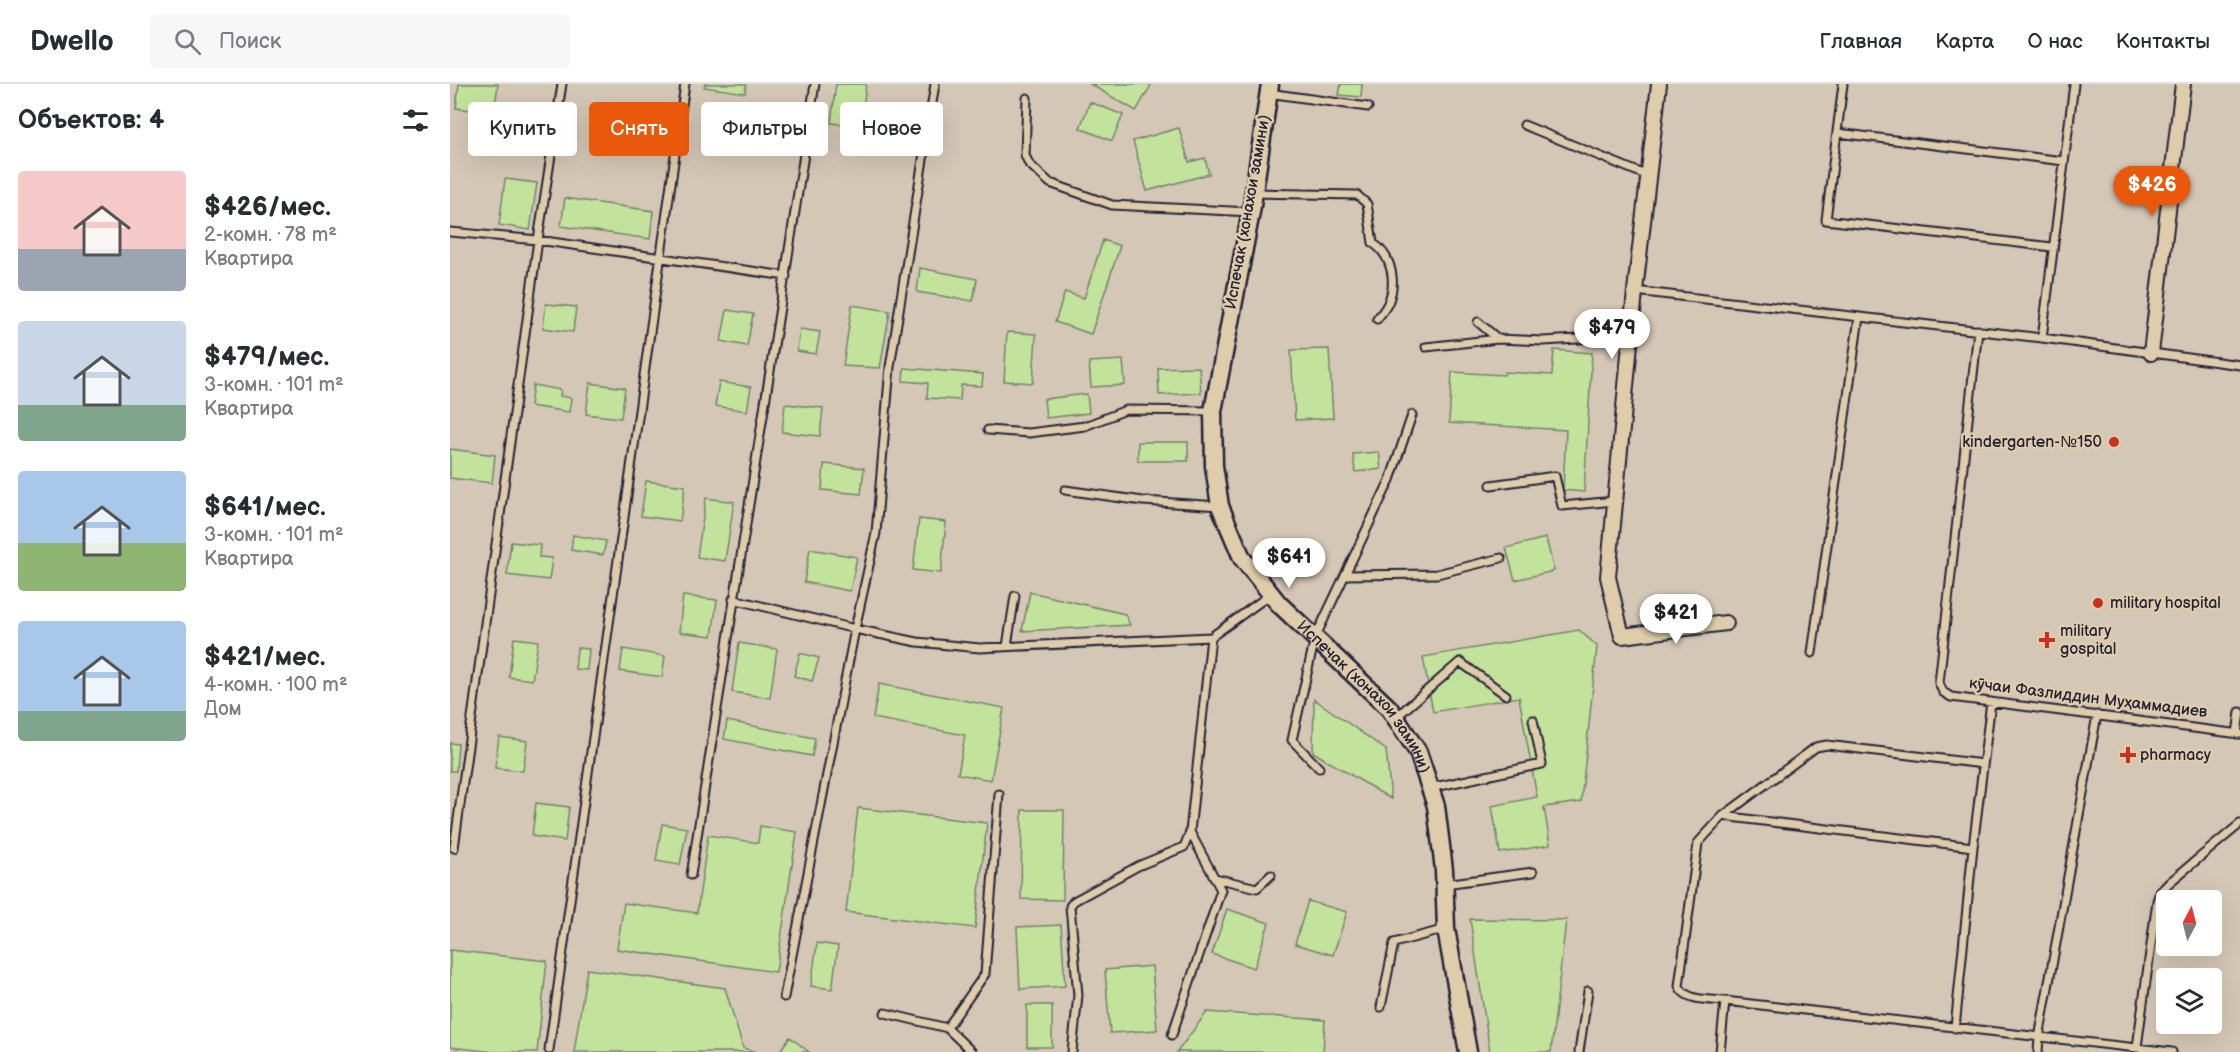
<!DOCTYPE html>
<html lang="ru">
<meta charset="utf-8">
<style>
:root{--surface:#fff;--page:#f7f7f7;--text:#2b2b33;--muted:#7c7c81;--line:#e1e1e2;--accent:#ea580c}
body{margin:0;font-family:"Balsamiq Sans",sans-serif;background:var(--page);color:var(--text);height:100vh;display:flex;flex-direction:column;font-size:22px;white-space:nowrap}
*{box-sizing:border-box;margin:0}
p{font-size:20px;color:var(--muted)}
.icon{flex:none;width:33px;height:33px;fill:none;stroke:currentColor;stroke-width:2;stroke-linecap:round;stroke-linejoin:round}
.map{position:relative;flex:1;overflow:hidden}
.side{display:flex;flex-direction:column;background:var(--surface);width:450px}
.side>*{flex:none}
.hud{position:absolute;left:18px;top:18px;width:570px;height:54px;display:flex;gap:12px}
.needle{width:39px;rotate:7deg}
.tools{position:absolute;left:1706px;top:806px;display:grid;gap:12px}
.tools a{display:grid;place-items:center;width:66px;height:66px;border-radius:6px;background:var(--surface);box-shadow:0 6px 24px #0002;font-size:30px}
.price{position:absolute;translate:-50% -51px;padding:0 14px;border-radius:21px;background:#fff;color:#222;font-size:20px;line-height:39px;filter:drop-shadow(0 2px 3px #0008)}
.price::after{content:'';position:absolute;left:50%;top:36px;width:18px;height:14px;margin-left:-9px;background:inherit;clip-path:polygon(0 0,100% 0,50% 100%)}
.price.selected{background:var(--accent);color:#fff}
ul{padding:0;list-style:none}
li{display:flex;align-items:center;gap:18px;height:150px;padding:0 18px}
li span{display:grid;place-items:center;flex:none;width:168px;height:120px;border-radius:6px;color:#555}
li>.icon{margin-inline-start:auto}
span .icon{width:72px;height:72px;fill:#fffc;stroke-width:1}
li b{font-size:26px}
h2{display:flex;justify-content:space-between;align-items:center;height:72px;padding:0 18px;font-size:26px}
.chip{padding:0 21px;border-radius:6px;background:var(--surface);box-shadow:0 6px 24px #0002;font-size:21px;line-height:54px}
.chip.selected{background:var(--accent);color:#fff}
header{display:flex;align-items:center;gap:36px;box-sizing:border-box;height:84px;padding:0 30px;background:var(--surface);border-bottom:2px solid var(--line)}
header strong{font-size:28px}
nav{display:flex;gap:33px;margin-inline-start:auto;font-size:21px}
.search{width:420px;height:54px;background:var(--page);display:flex;align-items:center;gap:15px;box-sizing:border-box;padding:0 21px;border-radius:6px;color:var(--muted);font-size:22px}
main{display:flex;flex:1;min-height:0}
.map>svg:first-child{display:block}
</style>
<header>
<strong>Dwello</strong>
<div class="search"><svg class="icon" aria-label="search" viewBox="0 0 24 24"><circle cx="10" cy="10" r="6"/><path d="M15 15l6 6"/></svg>Поиск</div>
<nav><a>Главная</a><a>Карта</a><a>О нас</a><a>Контакты</a></nav>
</header>
<main>
<section class="side">
<h2>Объектов: 4<svg class="icon" aria-label="filters" viewBox="0 0 24 24"><path d="M4 7h16M4 17h16"/><circle cx="9" cy="7" r="2"/><circle cx="15" cy="17" r="2"/></svg></h2>
<ul>
<li><span style="background:linear-gradient(#f6c9c9 65%,#9aa5b1 0)"><svg class="icon" aria-label="home" viewBox="0 0 24 24"><path d="M3 11l9-7 9 7M6 9v11h12V9"/></svg></span><div><b>$426/мес.</b><p>2-комн. · 78 m²</p><p>Квартира</p></div></li>
<li><span style="background:linear-gradient(#c9d6e8 70%,#7fa58c 0)"><svg class="icon" aria-label="home" viewBox="0 0 24 24"><path d="M3 11l9-7 9 7M6 9v11h12V9"/></svg></span><div><b>$479/мес.</b><p>3-комн. · 101 m²</p><p>Квартира</p></div></li>
<li><span style="background:linear-gradient(#a9c7e8 60%,#8fb573 0)"><svg class="icon" aria-label="home" viewBox="0 0 24 24"><path d="M3 11l9-7 9 7M6 9v11h12V9"/></svg></span><div><b>$641/мес.</b><p>3-комн. · 101 m²</p><p>Квартира</p></div></li>
<li><span style="background:linear-gradient(#a9c7e8 75%,#7fa58c 0)"><svg class="icon" aria-label="home" viewBox="0 0 24 24"><path d="M3 11l9-7 9 7M6 9v11h12V9"/></svg></span><div><b>$421/мес.</b><p>4-комн. · 100 m²</p><p>Дом</p></div></li>
</ul>
</section>
<div class="map">
<svg width="1790" height="968" viewBox="0 0 1790 968">
<rect width="100%" height="100%" fill="#d5c7b5"/>
<filter id="ink" filterUnits="userSpaceOnUse"><feTurbulence type="fractalNoise" baseFrequency=".0167" numOctaves="2"/><feDisplacementMap in="SourceGraphic" scale="12" xChannelSelector="R" yChannelSelector="G"/><feConvolveMatrix kernelMatrix="1 2 1 2 8 2 1 2 1" color-interpolation-filters="sRGB"/></filter>
<g filter="url(#ink)">
<path fill="#c3e39c" stroke="#72826c" stroke-width="1.5" d="M 9,0 L 48,0 L 44,29 L 6,24 Z
M 255,0 L 296,0 L 295,9 L 254,3 Z
M 386,0 L 416,0 L 411,42 L 381,39 Z
M 640,0 L 699,0 L 701,1 L 686,27 Z
M 891,0 L 912,0 L 911,13 L 889,11 Z
M 640,18 L 673,31 L 662,57 L 630,44 Z
M 729,44 L 739,78 L 755,74 L 759,90 L 697,107 L 683,57 Z
M 55,95 L 87,99 L 80,146 L 49,141 Z
M 115,114 L 203,127 L 200,155 L 111,142 Z
M 653,156 L 670,162 L 641,250 L 605,238 L 615,208 L 634,214 Z
M 470,184 L 527,195 L 523,217 L 467,208 Z
M 96,220 L 126,223 L 123,248 L 93,244 Z
M 402,221 L 440,227 L 430,284 L 393,282 Z
M 277,226 L 303,230 L 297,262 L 271,257 Z
M 350,245 L 370,248 L 366,270 L 347,267 Z
M 557,248 L 586,250 L 583,299 L 554,297 Z
M 879,265 L 883,334 L 845,336 L 841,266 Z
M 1104,266 L 1142,269 L 1134,408 L 1113,406 L 1116,346 L 999,339 L 1002,288 L 1054,291 L 1055,288 L 1102,291 Z
M 673,276 L 675,301 L 641,303 L 639,278 Z
M 749,283 L 751,309 L 709,311 L 708,284 Z
M 454,284 L 533,290 L 532,302 L 511,301 L 510,316 L 477,314 L 478,299 L 453,297 Z
M 269,298 L 301,303 L 297,327 L 265,322 Z
M 140,299 L 175,304 L 171,334 L 136,330 Z
M 83,301 L 111,306 L 110,312 L 121,314 L 119,328 L 80,322 Z
M 637,310 L 639,329 L 596,334 L 594,315 Z
M 335,320 L 373,324 L 370,352 L 332,348 Z
M 688,358 L 738,358 L 738,377 L 688,377 Z
M 0,365 L 45,371 L 42,399 L 0,394 Z
M 929,368 L 931,385 L 905,388 L 903,370 Z
M 374,380 L 414,384 L 411,410 L 372,406 Z
M 196,397 L 235,402 L 230,437 L 191,432 Z
M 256,414 L 284,418 L 275,477 L 247,473 Z
M 469,435 L 496,438 L 491,489 L 463,486 Z
M 123,451 L 156,457 L 153,471 L 121,466 Z
M 1096,454 L 1104,487 L 1065,496 L 1056,464 Z
M 61,458 L 90,461 L 89,473 L 102,474 L 99,496 L 57,491 Z
M 360,465 L 407,473 L 400,507 L 354,498 Z
M 580,508 L 675,530 L 680,541 L 572,547 Z
M 233,512 L 267,516 L 262,552 L 229,548 Z
M 1129,546 L 1147,562 L 1131,718 L 1094,723 L 1100,761 L 1050,769 L 1042,722 L 1087,713 L 1069,613 L 983,628 L 973,573 Z
M 64,554 L 88,557 L 82,596 L 59,593 Z
M 289,559 L 327,565 L 320,614 L 282,608 Z
M 127,564 L 139,565 L 137,586 L 125,585 Z
M 173,565 L 215,572 L 212,593 L 170,587 Z
M 350,569 L 369,574 L 362,597 L 344,592 Z
M 429,600 L 554,624 L 541,696 L 508,690 L 515,651 L 423,634 Z
M 864,615 L 936,666 L 941,715 L 863,668 Z
M 277,637 L 365,654 L 362,672 L 274,655 Z
M 49,653 L 77,657 L 73,687 L 45,684 Z
M 0,659 L 8,660 L 6,687 L 0,687 Z
M 86,719 L 119,723 L 115,757 L 82,752 Z
M 408,724 L 537,739 L 525,844 L 396,828 Z
M 572,726 L 614,726 L 613,816 L 571,815 Z
M 212,740 L 237,744 L 230,781 L 206,777 Z
M 310,742 L 347,748 L 326,888 L 167,865 L 174,819 L 247,829 L 258,751 L 308,759 Z
M 858,817 L 897,828 L 883,871 L 845,860 Z
M 777,825 L 819,839 L 804,884 L 762,870 Z
M 1020,835 L 1116,836 L 1101,968 L 1040,968 Z
M 611,841 L 615,902 L 570,905 L 567,843 Z
M 367,859 L 388,862 L 382,905 L 361,902 Z
M 0,866 L 97,877 L 87,968 L 45,968 L 0,963 Z
M 702,882 L 707,946 L 660,949 L 655,886 Z
M 137,885 L 275,904 L 293,964 L 307,968 L 124,968 Z
M 577,921 L 602,921 L 602,963 L 577,963 Z
M 757,928 L 875,936 L 873,968 L 727,968 Z
M 340,953 L 359,968 L 329,968 Z"/>
<g fill="none" stroke-linecap="round" stroke-linejoin="round">
<g stroke="#22223b" stroke-width="11">
<path id="service" d="M 1393,0 L 1376,136 L 1602,163
M 818,9 L 918,23
M 577,14 L 575,71 L 579,80 L 600,99 L 662,121 L 801,128
M 1074,41 L 1198,92
M 1388,49 L 1614,77
M 804,109 L 907,111 L 917,120 L 923,159 C 942,172 947,198 938,219 C 936,224 931,230 927,235
M 0,148 L 88,156 L 336,192
M 1185,207 L 1592,254 L 1790,281
M 1028,238 L 1048,255 L 1093,257 L 1180,252
M 1528,246 L 1489,599 L 1493,608 L 1501,613 L 1790,650
M 1592,254 L 1624,0
M 976,263 L 1048,255
M 538,346 L 579,349 L 635,342 L 676,326 L 763,327
M 1041,401 L 1105,392 L 1112,422 L 1165,417
M 615,406 L 693,417 L 770,422
M 895,491 L 987,490 L 1051,474
M 283,515 L 405,545 L 467,558 L 530,564 L 761,553 L 821,510
M 557,562 L 565,512
M 1362,569 L 1409,233
M 945,634 L 1010,578 L 1056,611
M 1787,650 L 1790,628
M 869,684 L 842,656 L 865,554 L 940,396 L 962,331
M 980,704 L 1092,680 L 1083,636
M 1273,732 L 1523,763
M 4,764 L 88,156 L 112,0
M 241,791 L 365,0
M 765,794 L 807,804 L 821,791
M 995,800 L 1083,788
M 334,913 L 405,545 L 426,449 L 440,283 L 485,0
M 1275,917 L 1722,968
M 931,923 L 944,859 L 996,845
M 435,929 L 497,944
M 1505,944 L 1523,763 L 1541,618
M 722,951 L 771,806 L 740,748
M 1687,963 L 1707,817 L 1710,808 L 1720,798 L 1790,740
M 99,966 L 235,0
M 522,968 L 497,944 L 535,890 L 549,710
M 622,968 L 628,911 L 620,822 L 624,817 L 688,782 L 734,763 L 740,748 L 761,553
M 1129,968 L 1138,907
M 1270,968 L 1275,917 C 1260,915 1236,918 1229,902 L 1248,759 L 1273,732 L 1366,663 L 1377,661 L 1533,680
M 1588,968 L 1589,954 L 1647,631"/>
</g>
<g stroke="#22223b" stroke-width="18">
<path id="minor" d="M 1209,0 L 1185,207 L 1158,493 L 1172,552 L 1276,539
M 1701,269 L 1733,0"/>
</g>
<g stroke="#22223b" stroke-width="21">
<g id="tertiary">
<path id="s1" d="M 820,0 L 801,128 L 763,327 L 764,382 L 770,422 L 792,474 L 829,520 L 939,624 L 968,668 L 986,722 L 994,786 L 996,845 L 1018,968"/>
</g>
</g>
<use href="#service" stroke="#dfccaa" stroke-width="7"/>
<use href="#minor" stroke="#dfccaa" stroke-width="14"/>
<use href="#tertiary" stroke="#dfccaa" stroke-width="16"/>
</g>
</g>
<g fill="#c8321e" stroke="#dfccaa" stroke-width="2">
<circle cx="1664" cy="358" r="6"/>
<circle cx="1648" cy="519" r="6"/>
<path d="M1594 547h6v6h6v6h-6v6h-6v-6h-6v-6h6z"/>
<path d="M1675 662h6v6h6v6h-6v6h-6v-6h-6v-6h6z"/>
</g>
<g text-anchor="middle" dominant-baseline="central" stroke-width="5" stroke-linejoin="round" paint-order="stroke">
<g font-size="16" fill="#22223b" stroke="#dfccaa">
<text transform="translate(798 128) rotate(-80)">Испечак (хонахои замини)</text>
<text transform="translate(1638 614) rotate(7)">кӯчаи Фазлиддин Муҳаммадиев</text>
<text stroke="none"><textPath href="#s1" startOffset="670">Испечак (хонахои замини)</textPath></text>
</g>
<g font-size="16" fill="#22223b" stroke="#dfccaa" text-anchor="start">
<text x="1652" y="358" text-anchor="end">kindergarten-№150</text>
<text x="1660" y="519">military hospital</text>
<text x="1610" y="547">military<tspan x="1610" dy="18">gospital</tspan></text>
<text x="1690" y="671">pharmacy</text>
</g>
</g>
</svg>
<div class="tools">
<a><svg class="needle" viewBox="-14 -14 28 28"><path d="M0-13l5 13h-10z" fill="#e53935"/><path d="M0 13l5-13h-10z" fill="#7c7c81"/></svg></a>
<a><svg class="icon" aria-label="layers" viewBox="0 0 24 24"><path d="M12 4l9 5-9 5-9-5zM3 14l9 5 9-5"/></svg></a>
</div>
<b class="price selected" style="left:1702px;top:133px">$426</b>
<b class="price" style="left:1162px;top:276px">$479</b>
<b class="price" style="left:839px;top:505px">$641</b>
<b class="price" style="left:1226px;top:561px">$421</b>
<div class="hud">
<a class="chip">Купить</a>
<a class="chip selected">Снять</a>
<a class="chip">Фильтры</a>
<a class="chip">Новое</a>
</div>
</div>
</main>
